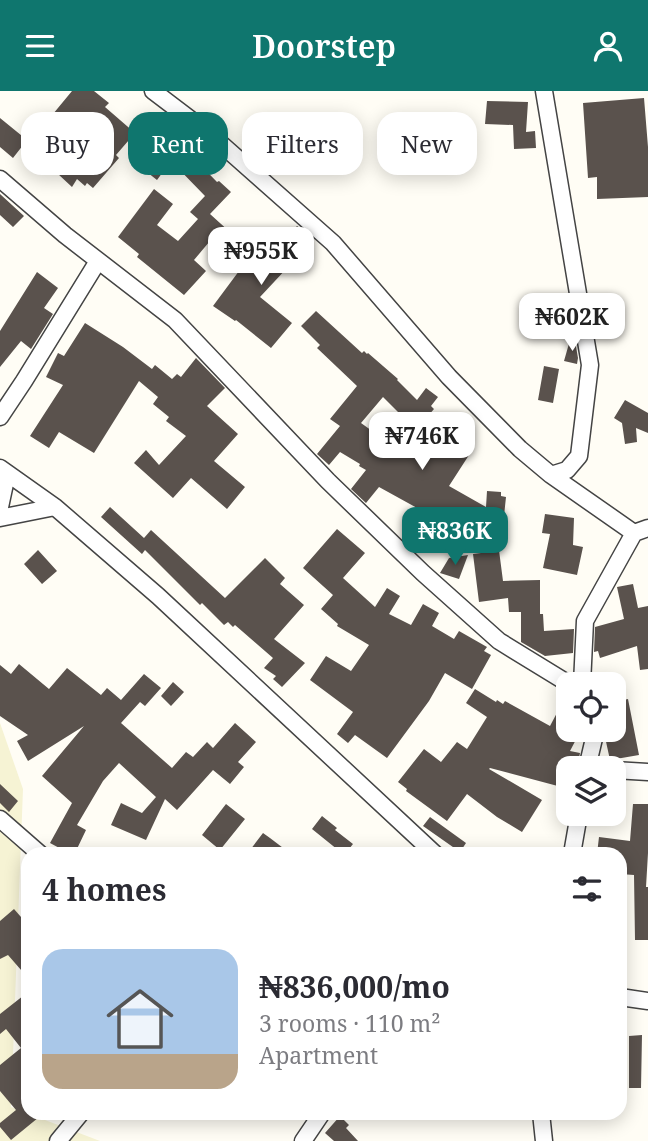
<!DOCTYPE html>
<meta charset="utf-8">
<style>
:root{--surface:#fff;--page:#f7f7f7;--text:#2b2b33;--muted:#7c7c81;--line:#e1e1e2;--accent:#0f766e}
body{margin:0;font-family:"Noto Serif",serif;background:var(--page);color:var(--text);height:100vh;display:flex;flex-direction:column;font-size:26px;white-space:nowrap}
*{box-sizing:border-box;margin:0}
p{font-size:23px;color:var(--muted)}
.icon{flex:none;width:38px;height:38px;fill:none;stroke:currentColor;stroke-width:2;stroke-linecap:round;stroke-linejoin:round}
.map{position:relative;flex:1;overflow:hidden}
.side{position:absolute;left:21px;top:756px;width:606px;height:273px;display:flex;flex-direction:column;background:var(--surface);border-radius:21px;box-shadow:0 4px 18px #0003}
.side>*{flex:none}
.banner{position:absolute;left:21px;top:21px;width:607px;height:63px;display:flex;gap:14px}
.tools{position:absolute;left:556px;top:581px;display:grid;gap:14px}
.tools a{display:grid;place-items:center;width:70px;height:70px;border-radius:14px;background:var(--surface);box-shadow:0 4px 18px #0003;font-size:35px}
.price{position:absolute;translate:-50% -60px;padding:0 16px;border-radius:14px;background:#fff;color:#222;font-size:23px;line-height:46px;filter:drop-shadow(0 2px 4px #0008)}
.price::after{content:'';position:absolute;left:50%;top:42px;width:21px;height:16px;margin-left:-10px;background:inherit;clip-path:polygon(0 0,100% 0,50% 100%)}
.price.active{background:var(--accent);color:#fff}
ul{padding:0;list-style:none}
li{display:flex;align-items:center;gap:21px;height:175px;padding:0 21px}
li+li{border-top:2px solid var(--line)}
li span{display:grid;place-items:center;flex:none;width:196px;height:140px;border-radius:21px;color:#555}
li>.icon{margin-inline-start:auto}
span .icon{width:84px;height:84px;fill:#fffc;stroke-width:1}
li b{font-size:30px}
h2{display:flex;justify-content:space-between;align-items:center;height:84px;padding:0 21px;font-size:30px}
.pill{padding:0 24px;border-radius:21px;background:var(--surface);box-shadow:0 4px 18px #0003;font-size:24px;line-height:63px}
.pill.active{background:var(--accent);color:#fff}
header{display:flex;justify-content:space-between;align-items:center;height:91px;padding:0 21px;background:var(--accent);color:#fff;font-size:32px;font-weight:600}
.map>svg:first-child{display:block}
</style>
<header><svg class="icon" aria-label="menu" viewBox="0 0 24 24"><path d="M4 6h16M4 12h16M4 18h16"/></svg>Doorstep<svg class="icon" aria-label="person" viewBox="0 0 24 24"><circle cx="12" cy="8" r="4"/><path d="M4 21q1-7 8-7t8 7"/></svg></header>
<div class="map">
<svg width="648" height="1050" viewBox="0 0 648 1050">
<rect width="100%" height="100%" fill="#fffdf5"/>
<path fill="#f6f3d4" d="M 0,632 L 23,698 L 11,1016 L 100,1050 L 0,1050 Z"/>
<path fill="#5a524d" fill-rule="evenodd" d="M 72,0 L 94,0 L 109,12 L 105,16 L 135,42 L 116,64 L 119,67 L 93,97 L 87,92 L 85,95 L 77,88 L 72,96 L 58,83 L 69,70 L 53,56 L 68,39 L 53,26 L 54,24 L 53,23 Z
M 644,7 L 648,56 L 648,106 L 597,108 L 597,86 L 588,87 L 583,12 Z
M 487,10 L 528,11 L 526,41 L 535,40 L 536,57 L 514,58 L 513,34 L 485,33 Z
M 0,27 L 27,49 L 13,67 L 0,56 Z
M 167,47 L 183,59 L 185,58 L 217,91 L 219,90 L 231,101 L 210,123 L 231,142 L 223,151 L 215,144 L 194,169 L 206,180 L 184,204 L 137,166 L 139,163 L 118,146 L 154,98 L 173,113 L 157,134 L 178,150 L 198,128 L 190,121 L 205,105 L 171,70 L 157,89 L 143,78 Z
M 0,103 L 24,125 L 13,136 L 0,124 Z
M 297,135 L 311,146 L 285,173 L 288,176 L 260,206 L 292,232 L 271,257 L 236,229 L 235,230 L 213,215 L 239,180 L 236,177 L 268,142 L 280,153 Z
M 37,181 L 58,197 L 44,217 L 53,223 L 31,258 L 21,250 L 0,276 L 0,240 Z
M 316,220 L 362,262 L 364,260 L 367,263 L 368,262 L 398,288 L 397,289 L 417,309 L 426,297 L 438,306 L 431,315 L 434,318 L 422,332 L 469,364 L 449,395 L 486,416 L 487,400 L 501,401 L 501,405 L 506,406 L 502,444 L 497,444 L 503,490 L 540,489 L 540,523 L 543,523 L 544,540 L 574,538 L 573,562 L 545,565 L 521,551 L 521,521 L 509,521 L 508,507 L 479,511 L 473,463 L 481,462 L 484,431 L 467,422 L 457,439 L 379,396 L 366,412 L 351,398 L 366,379 L 359,375 L 360,373 L 340,361 L 329,374 L 317,363 L 340,335 L 330,328 L 357,295 L 317,257 L 320,254 L 301,235 ZM 383,306 L 404,327 L 386,350 L 361,332 Z
M 85,232 L 123,256 L 152,278 L 155,274 L 172,288 L 177,283 L 181,286 L 196,267 L 225,297 L 207,315 L 238,343 L 214,370 L 245,396 L 227,418 L 191,387 L 173,407 L 134,372 L 146,359 L 159,374 L 186,345 L 166,330 L 169,326 L 153,313 L 158,306 L 139,290 L 94,362 L 59,341 L 49,357 L 30,345 L 63,294 L 46,286 L 58,262 L 64,265 Z
M 570,249 L 575,250 L 578,267 L 577,273 L 564,270 Z
M 544,275 L 559,278 L 553,312 L 538,309 Z
M 625,309 L 648,322 L 648,342 L 636,337 L 637,351 L 625,353 L 622,332 L 614,327 Z
M 110,416 L 144,447 L 151,439 L 225,507 L 265,467 L 285,487 L 280,493 L 304,514 L 274,548 L 305,572 L 282,596 L 273,588 L 276,585 L 264,577 L 273,567 L 235,534 L 233,536 L 228,531 L 224,534 L 202,512 L 200,514 L 145,459 L 142,463 L 101,426 Z
M 545,423 L 574,427 L 573,454 L 583,456 L 577,484 L 543,477 L 550,443 L 542,442 Z
M 337,438 L 365,462 L 343,487 L 375,516 L 387,497 L 400,505 L 389,523 L 411,534 L 423,513 L 439,522 L 432,535 L 454,548 L 459,540 L 487,556 L 484,560 L 491,564 L 472,598 L 445,582 L 429,610 L 387,667 L 355,644 L 348,652 L 337,643 L 353,621 L 310,589 L 326,565 L 351,580 L 369,554 L 337,535 L 338,533 L 321,518 L 333,504 L 303,477 Z
M 38,459 L 57,480 L 42,493 L 24,473 Z
M 468,464 L 459,488 L 440,482 L 449,467 Z
M 633,493 L 638,517 L 648,515 L 648,578 L 640,579 L 637,555 L 600,567 L 598,560 L 594,561 L 595,536 L 624,528 L 617,496 Z
M 19,573 L 49,598 L 67,577 L 101,604 L 107,597 L 121,609 L 144,583 L 161,597 L 145,615 L 140,611 L 121,632 L 172,677 L 186,661 L 193,666 L 207,651 L 213,657 L 235,632 L 256,651 L 238,671 L 244,676 L 230,693 L 213,679 L 177,719 L 165,708 L 146,749 L 111,734 L 121,712 L 142,722 L 156,706 L 119,672 L 103,690 L 77,734 L 86,739 L 75,762 L 64,757 L 63,759 L 50,752 L 72,712 L 42,685 L 84,635 L 28,670 L 17,650 L 28,644 L 0,625 L 0,574 L 11,583 Z
M 173,591 L 184,601 L 171,615 L 161,605 Z
M 475,598 L 496,611 L 497,609 L 503,613 L 505,610 L 550,635 L 567,603 L 569,603 L 569,639 L 581,639 L 570,660 L 580,662 L 577,677 L 569,677 L 569,698 L 490,677 L 489,678 L 542,709 L 522,741 L 497,726 L 467,703 L 447,730 L 406,700 L 407,698 L 398,691 L 424,658 L 441,671 L 457,651 L 467,658 L 487,626 L 466,612 Z
M 628,608 L 639,664 L 610,669 L 605,646 L 606,639 L 614,639 L 614,611 Z
M 0,693 L 18,710 L 9,721 L 0,712 Z
M 226,713 L 245,728 L 220,759 L 202,744 Z
M 633,713 L 648,713 L 648,762 L 646,796 L 648,796 L 648,849 L 635,849 L 634,784 L 620,783 L 620,763 L 597,763 L 599,746 L 630,750 Z
M 322,725 L 337,737 L 335,739 L 353,753 L 345,763 L 343,763 L 312,738 Z
M 430,726 L 466,752 L 460,761 L 423,735 Z
M 263,742 L 270,747 L 291,763 L 247,763 Z
M 14,818 L 28,834 L 28,887 L 8,864 L 0,868 L 0,830 Z
M 28,901 L 28,921 L 22,925 L 28,933 L 28,1022 L 44,1022 L 11,1049 L 0,1036 L 0,1032 L 16,1019 L 0,1000 L 0,974 L 21,957 L 6,938 L 0,943 L 0,923 Z
M 642,944 L 641,997 L 629,997 L 629,945 Z
M 340,1025 L 349,1034 L 346,1037 L 358,1050 L 334,1050 L 325,1042 Z"/>
<g fill="none" stroke-linecap="round" stroke-linejoin="round">
<g stroke="#444" stroke-width="19">
<path id="minor" d="M 153,0 L 211,44 L 333,152 L 449,286 L 520,358 L 551,384 L 634,442
M 544,0 L 590,274 L 579,365 L 567,379 L 551,384
M 0,88 L 65,144 L 175,229 L 328,390 L 423,482 L 499,550 L 569,593
M 0,326 L 24,290 L 98,170
M 0,377 L 55,416 L 158,505 L 435,763
M 0,416 L 7,383
M 0,427 L 55,416
M 582,593 L 585,530 L 634,442 L 648,437
M 587,677 L 596,639
M 614,679 L 648,681
M 0,728 L 40,763
M 572,763 L 579,723
M 620,906 L 648,910
M 541,1022 L 544,1050
M 58,1050 L 81,1022
M 303,1050 L 322,1022"/>
</g>
<use href="#minor" stroke="#fff" stroke-width="16"/>
</g>
</svg>
<div class="tools">
<a><svg class="icon" aria-label="locate" viewBox="0 0 24 24"><circle cx="12" cy="12" r="6"/><path d="M12 2v4M12 18v4M2 12h4M18 12h4"/></svg></a>
<a><svg class="icon" aria-label="layers" viewBox="0 0 24 24"><path d="M12 4l9 5-9 5-9-5zM3 14l9 5 9-5"/></svg></a>
</div>
<b class="price" style="left:261px;top:196px">₦955K</b>
<b class="price" style="left:572px;top:262px">₦602K</b>
<b class="price" style="left:422px;top:381px">₦746K</b>
<b class="price active" style="left:455px;top:476px">₦836K</b>
<div class="banner">
<a class="pill">Buy</a>
<a class="pill active">Rent</a>
<a class="pill">Filters</a>
<a class="pill">New</a>
</div>
<section class="side">
<h2>4 homes<svg class="icon" aria-label="filters" viewBox="0 0 24 24"><path d="M4 7h16M4 17h16"/><circle cx="9" cy="7" r="2"/><circle cx="15" cy="17" r="2"/></svg></h2>
<ul>
<li><span style="background:linear-gradient(#a9c7e8 75%,#b9a48a 0)"><svg class="icon" aria-label="home" viewBox="0 0 24 24"><path d="M3 11l9-7 9 7M6 9v11h12V9"/></svg></span><div><b>₦836,000/mo</b><p>3 rooms · 110 m²</p><p>Apartment</p></div></li>
</ul>
</section>
</div>
